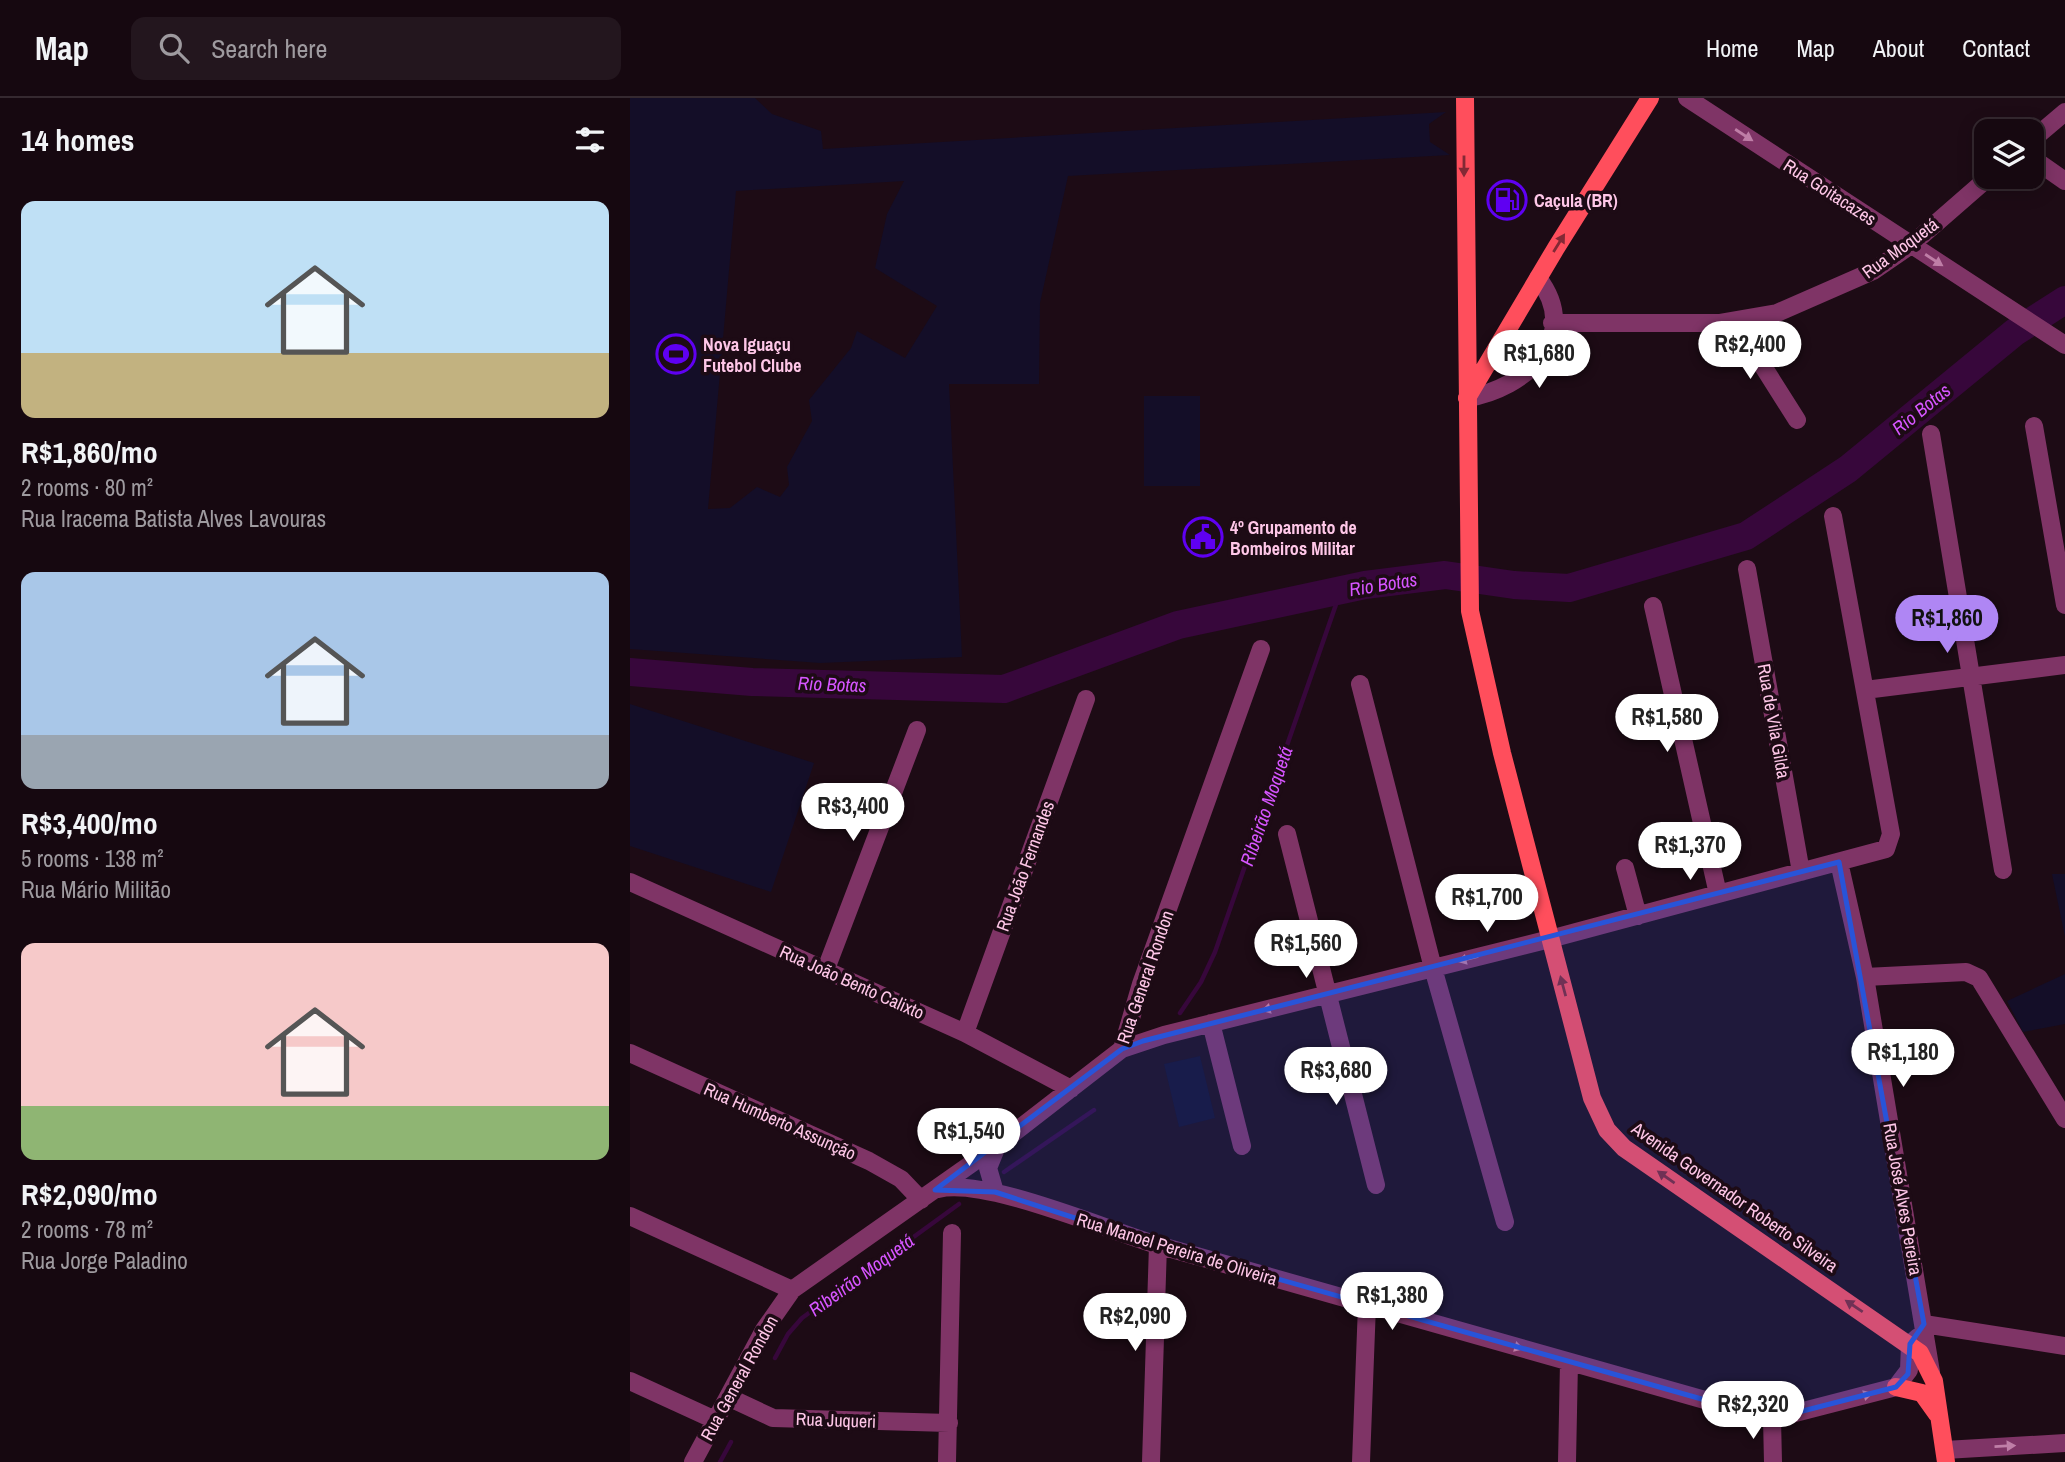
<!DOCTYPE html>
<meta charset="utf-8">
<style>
:root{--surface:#160810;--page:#23161e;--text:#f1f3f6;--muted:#9e9a9f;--line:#352930;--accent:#af86f4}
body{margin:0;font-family:"Archivo Narrow",sans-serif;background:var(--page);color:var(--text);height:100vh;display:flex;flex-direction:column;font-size:26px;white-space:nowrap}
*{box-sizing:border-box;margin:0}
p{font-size:23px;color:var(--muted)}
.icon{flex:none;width:38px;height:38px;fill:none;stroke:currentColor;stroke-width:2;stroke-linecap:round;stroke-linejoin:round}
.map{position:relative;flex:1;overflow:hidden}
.side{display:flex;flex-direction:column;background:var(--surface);width:630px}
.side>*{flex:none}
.tools{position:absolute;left:1344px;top:21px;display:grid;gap:14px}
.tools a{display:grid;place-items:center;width:70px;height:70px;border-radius:14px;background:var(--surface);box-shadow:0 4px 18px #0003,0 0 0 2px var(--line);font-size:35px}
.price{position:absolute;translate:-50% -60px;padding:0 16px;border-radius:24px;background:#fff;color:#222;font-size:23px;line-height:46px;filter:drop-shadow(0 2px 4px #0008)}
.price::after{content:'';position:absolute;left:50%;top:42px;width:21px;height:16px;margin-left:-10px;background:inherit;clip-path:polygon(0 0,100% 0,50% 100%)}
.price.active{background:var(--accent);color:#111}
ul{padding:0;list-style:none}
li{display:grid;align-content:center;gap:14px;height:371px;padding:0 21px}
li span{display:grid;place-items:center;height:217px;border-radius:14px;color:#555}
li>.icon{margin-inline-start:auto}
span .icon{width:126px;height:126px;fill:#fffc;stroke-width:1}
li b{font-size:30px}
h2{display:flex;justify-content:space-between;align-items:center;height:84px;padding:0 21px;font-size:30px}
header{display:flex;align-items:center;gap:42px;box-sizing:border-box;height:98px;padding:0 35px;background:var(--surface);border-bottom:2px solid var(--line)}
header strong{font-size:33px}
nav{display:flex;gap:38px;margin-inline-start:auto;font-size:24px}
.search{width:490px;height:63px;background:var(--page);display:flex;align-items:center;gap:18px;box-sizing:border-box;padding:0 24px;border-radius:14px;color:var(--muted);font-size:26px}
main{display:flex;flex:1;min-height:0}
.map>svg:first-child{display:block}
</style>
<header>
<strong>Map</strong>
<div class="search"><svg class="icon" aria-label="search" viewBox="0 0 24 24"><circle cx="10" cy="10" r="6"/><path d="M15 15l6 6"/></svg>Search here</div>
<nav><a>Home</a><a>Map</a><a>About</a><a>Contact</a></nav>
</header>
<main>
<section class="side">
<h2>14 homes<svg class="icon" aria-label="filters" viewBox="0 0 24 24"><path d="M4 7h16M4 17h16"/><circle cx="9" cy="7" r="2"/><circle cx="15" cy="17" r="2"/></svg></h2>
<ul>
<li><span style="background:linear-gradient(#bfe0f5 70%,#c2b280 0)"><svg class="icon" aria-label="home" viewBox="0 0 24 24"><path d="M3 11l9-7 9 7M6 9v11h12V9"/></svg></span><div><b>R$1,860/mo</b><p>2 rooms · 80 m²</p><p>Rua Iracema Batista Alves Lavouras</p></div></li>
<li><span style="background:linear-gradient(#a9c7e8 75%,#9aa5b1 0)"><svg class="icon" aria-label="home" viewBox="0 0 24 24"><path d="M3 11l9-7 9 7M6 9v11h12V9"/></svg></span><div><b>R$3,400/mo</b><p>5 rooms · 138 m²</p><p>Rua Mário Militão</p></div></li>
<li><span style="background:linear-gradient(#f6c9c9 75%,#8fb573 0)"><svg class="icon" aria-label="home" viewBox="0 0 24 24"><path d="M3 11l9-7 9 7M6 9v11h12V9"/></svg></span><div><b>R$2,090/mo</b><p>2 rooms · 78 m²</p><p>Rua Jorge Paladino</p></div></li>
</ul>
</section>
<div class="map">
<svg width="1435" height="1364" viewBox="0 0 1435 1364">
<rect width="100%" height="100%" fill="#1d0b15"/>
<path fill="#140e28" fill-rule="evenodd" d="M 0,0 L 125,0 L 142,16 L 191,33 L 193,51 L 816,14 L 799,26 L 800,44 L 820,57 L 438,78 L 410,205 L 409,286 L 319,286 L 332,559 L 190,565 L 0,551 ZM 274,83 L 257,116 L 245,170 L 307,208 L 275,260 L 227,233 L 221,250 L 179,302 L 182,323 L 157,369 L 159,387 L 150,399 L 127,389 L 100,410 L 78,411 L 106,93 Z
M 514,298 L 570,298 L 570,388 L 514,388 Z
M 0,606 L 184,665 L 141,794 L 0,748 Z
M 1422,776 L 1435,776 L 1435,839 Z
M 1435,876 L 1435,926 L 1393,934 L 1377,903 Z
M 570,958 L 585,1020 L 549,1029 L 534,966 Z"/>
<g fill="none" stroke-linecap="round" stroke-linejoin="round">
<path stroke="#37073b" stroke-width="4.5" d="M 550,915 L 571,884 L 585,854 L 710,495
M 374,1074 L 464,1012
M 145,1260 L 158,1236 L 172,1220 L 329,1106
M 90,1364 L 101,1344"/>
<path stroke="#37073b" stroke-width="28" d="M 0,574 L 122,584 L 374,591 L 548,527 L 735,487 L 815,477 L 884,487 L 939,490 L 1116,438 L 1218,371 L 1385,234 L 1435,202"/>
<path stroke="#7f3466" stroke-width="18" d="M 1057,0 L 1435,247
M 1402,42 L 1435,14
M 1402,60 L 1435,83
M 1105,224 L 1167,322
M 922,225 L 1089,225 L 1147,215 L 1243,173 L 1281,147 L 1359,79
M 837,300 C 895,291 953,239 908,180
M 1404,328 L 1435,507
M 1301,336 L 1373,772
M 1117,471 L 1171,774
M 1023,508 L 1088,796
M 730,586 L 803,870 L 875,1124
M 1235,592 L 1435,567
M 657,736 L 746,1087
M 1209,764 L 1235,879 L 1301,1274
M 995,770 L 1008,818
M 0,784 L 335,935 L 441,991
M 196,871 L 287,632
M 1235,879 L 1336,874 L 1349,880 L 1435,1021
M 581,925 L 612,1048
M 335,935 L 456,601
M 492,951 L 511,886 L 631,551
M 0,955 L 239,1063 L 271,1081 L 291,1102
M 308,1091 C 355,1079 479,1133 531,1148 C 735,1207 939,1264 1142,1321
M 365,1094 L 358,1070 L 367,1048
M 0,1118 L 162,1192
M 1294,1226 L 1435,1248
M 0,1283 L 85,1322
M 98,1299 L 143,1320 L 319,1325
M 1142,1321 L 1266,1289 L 1279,1272 L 1280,1246 L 1288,1239
M 1142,1321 L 1143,1364
M 1315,1352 L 1435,1345
M 63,1364 L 134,1232 L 162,1192 L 368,1047 L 492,951 L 534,937 L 920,841 L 1256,751 L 1261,736 L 1203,418
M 317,1364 L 322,1135
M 521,1364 L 528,1147
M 731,1364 L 737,1207
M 937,1364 L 939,1264"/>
<path stroke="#ff4e5c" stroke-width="18" d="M 835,0 L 840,513 L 872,655 L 962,1000 L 977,1032 L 994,1050 L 1290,1255 L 1304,1283 L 1316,1364
M 837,300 L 926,150 L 1020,0
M 1266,1289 L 1292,1295 L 1307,1316"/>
</g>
<defs><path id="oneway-solid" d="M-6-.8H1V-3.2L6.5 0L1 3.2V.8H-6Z" transform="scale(1.75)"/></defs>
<g fill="#bf7ea7">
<use href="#oneway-solid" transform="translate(1114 37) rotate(33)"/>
<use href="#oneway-solid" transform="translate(1304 162) rotate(33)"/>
<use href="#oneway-solid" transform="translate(838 861) rotate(166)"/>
<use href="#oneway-solid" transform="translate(642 910) rotate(166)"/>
<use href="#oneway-solid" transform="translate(883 1248) rotate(16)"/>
<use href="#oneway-solid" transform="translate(1232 1298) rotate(-15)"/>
<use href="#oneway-solid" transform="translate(1375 1348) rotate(-3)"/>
</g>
<g fill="#832935">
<use href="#oneway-solid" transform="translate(834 68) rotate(90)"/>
<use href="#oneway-solid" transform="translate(929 145) rotate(-58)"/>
<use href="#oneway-solid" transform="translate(933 888) rotate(-105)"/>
<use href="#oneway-solid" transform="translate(1036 1079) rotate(-145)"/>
<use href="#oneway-solid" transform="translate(1224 1208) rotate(-146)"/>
</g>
<path fill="#2854d9" fill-opacity="0.2" stroke="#2854d9" stroke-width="5" stroke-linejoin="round" d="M 1209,764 L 1294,1226 L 1280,1246 L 1278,1276 L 1266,1289 L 1142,1321 L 528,1147 L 365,1094 L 305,1092 L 492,951 L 513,943 Z"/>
<defs>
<g id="fuel-ring" transform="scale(2.0125)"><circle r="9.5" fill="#1d0b15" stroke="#5f00f2" stroke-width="1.5"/><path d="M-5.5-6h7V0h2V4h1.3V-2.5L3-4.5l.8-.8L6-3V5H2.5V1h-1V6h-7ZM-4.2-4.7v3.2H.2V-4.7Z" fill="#5f00f2"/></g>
<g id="stadium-ring" transform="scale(2.0125)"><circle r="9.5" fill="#1d0b15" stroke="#5f00f2" stroke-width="1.5"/><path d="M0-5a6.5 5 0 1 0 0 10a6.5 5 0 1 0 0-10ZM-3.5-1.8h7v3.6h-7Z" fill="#5f00f2"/></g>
<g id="civic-ring" transform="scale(2.0125)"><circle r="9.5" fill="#1d0b15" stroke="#5f00f2" stroke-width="1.5"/><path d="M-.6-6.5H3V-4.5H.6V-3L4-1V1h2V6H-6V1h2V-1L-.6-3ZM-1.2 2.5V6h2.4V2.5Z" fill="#5f00f2"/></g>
</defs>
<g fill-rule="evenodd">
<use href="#fuel-ring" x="877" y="102"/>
<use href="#stadium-ring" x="46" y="256"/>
<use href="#civic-ring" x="573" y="439"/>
</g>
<g text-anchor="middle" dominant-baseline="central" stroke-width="7" stroke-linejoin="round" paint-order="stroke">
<g font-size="18" fill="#ffc7e8" stroke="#1d0b15">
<text transform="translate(1200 94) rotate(33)">Rua Goitacazes</text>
<text transform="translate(1270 150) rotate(-36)">Rua Moquetá</text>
<text transform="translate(1144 623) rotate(80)">Rua de Vila Gilda</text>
<text transform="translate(395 768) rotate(-70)">Rua João Fernandes</text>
<text transform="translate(515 879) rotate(-71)">Rua General Rondon</text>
<text transform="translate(222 884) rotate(24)">Rua João Bento Calixto</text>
<text transform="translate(150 1023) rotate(24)">Rua Humberto Assunção</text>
<text transform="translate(1105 1099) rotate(35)">Avenida Governador Roberto Silveira</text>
<text transform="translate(1273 1101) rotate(80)">Rua José Alves Pereira</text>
<text transform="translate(547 1151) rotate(17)">Rua Manoel Pereira de Oliveira</text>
<text transform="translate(109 1280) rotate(-61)">Rua General Rondon</text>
<text transform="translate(206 1322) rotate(2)">Rua Juqueri</text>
</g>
<g font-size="18" font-weight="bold" fill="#ffc7e8" stroke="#1d0b15" text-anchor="start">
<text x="904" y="102">Caçula (BR)</text>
<text x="73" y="246">Nova Iguaçu<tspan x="73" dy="21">Futebol Clube</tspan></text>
<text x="600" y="429">4º Grupamento de<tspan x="600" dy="21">Bombeiros Militar</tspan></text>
</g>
<g font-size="19" font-style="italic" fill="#d655ff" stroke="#1d0b15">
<text transform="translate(1291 311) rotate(-39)">Rio Botas</text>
<text transform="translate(753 486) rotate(-9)">Rio Botas</text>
<text transform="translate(202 586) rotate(2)">Rio Botas</text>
<text transform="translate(636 708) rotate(-71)">Ribeirão Moquetá</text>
<text transform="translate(231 1177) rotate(-36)">Ribeirão Moquetá</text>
</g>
</g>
</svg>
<div class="tools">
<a><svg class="icon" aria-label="layers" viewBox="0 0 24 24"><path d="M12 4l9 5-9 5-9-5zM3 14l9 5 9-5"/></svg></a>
</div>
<b class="price" style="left:1120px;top:283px">R$2,400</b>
<b class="price" style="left:909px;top:292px">R$1,680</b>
<b class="price active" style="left:1317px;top:557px">R$1,860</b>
<b class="price" style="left:1037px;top:656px">R$1,580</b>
<b class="price" style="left:223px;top:745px">R$3,400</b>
<b class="price" style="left:1060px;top:784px">R$1,370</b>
<b class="price" style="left:857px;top:836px">R$1,700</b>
<b class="price" style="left:676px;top:882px">R$1,560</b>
<b class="price" style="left:1273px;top:991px">R$1,180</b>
<b class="price" style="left:706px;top:1009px">R$3,680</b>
<b class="price" style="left:339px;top:1070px">R$1,540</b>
<b class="price" style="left:762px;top:1234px">R$1,380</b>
<b class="price" style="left:505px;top:1255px">R$2,090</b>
<b class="price" style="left:1123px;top:1343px">R$2,320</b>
</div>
</main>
